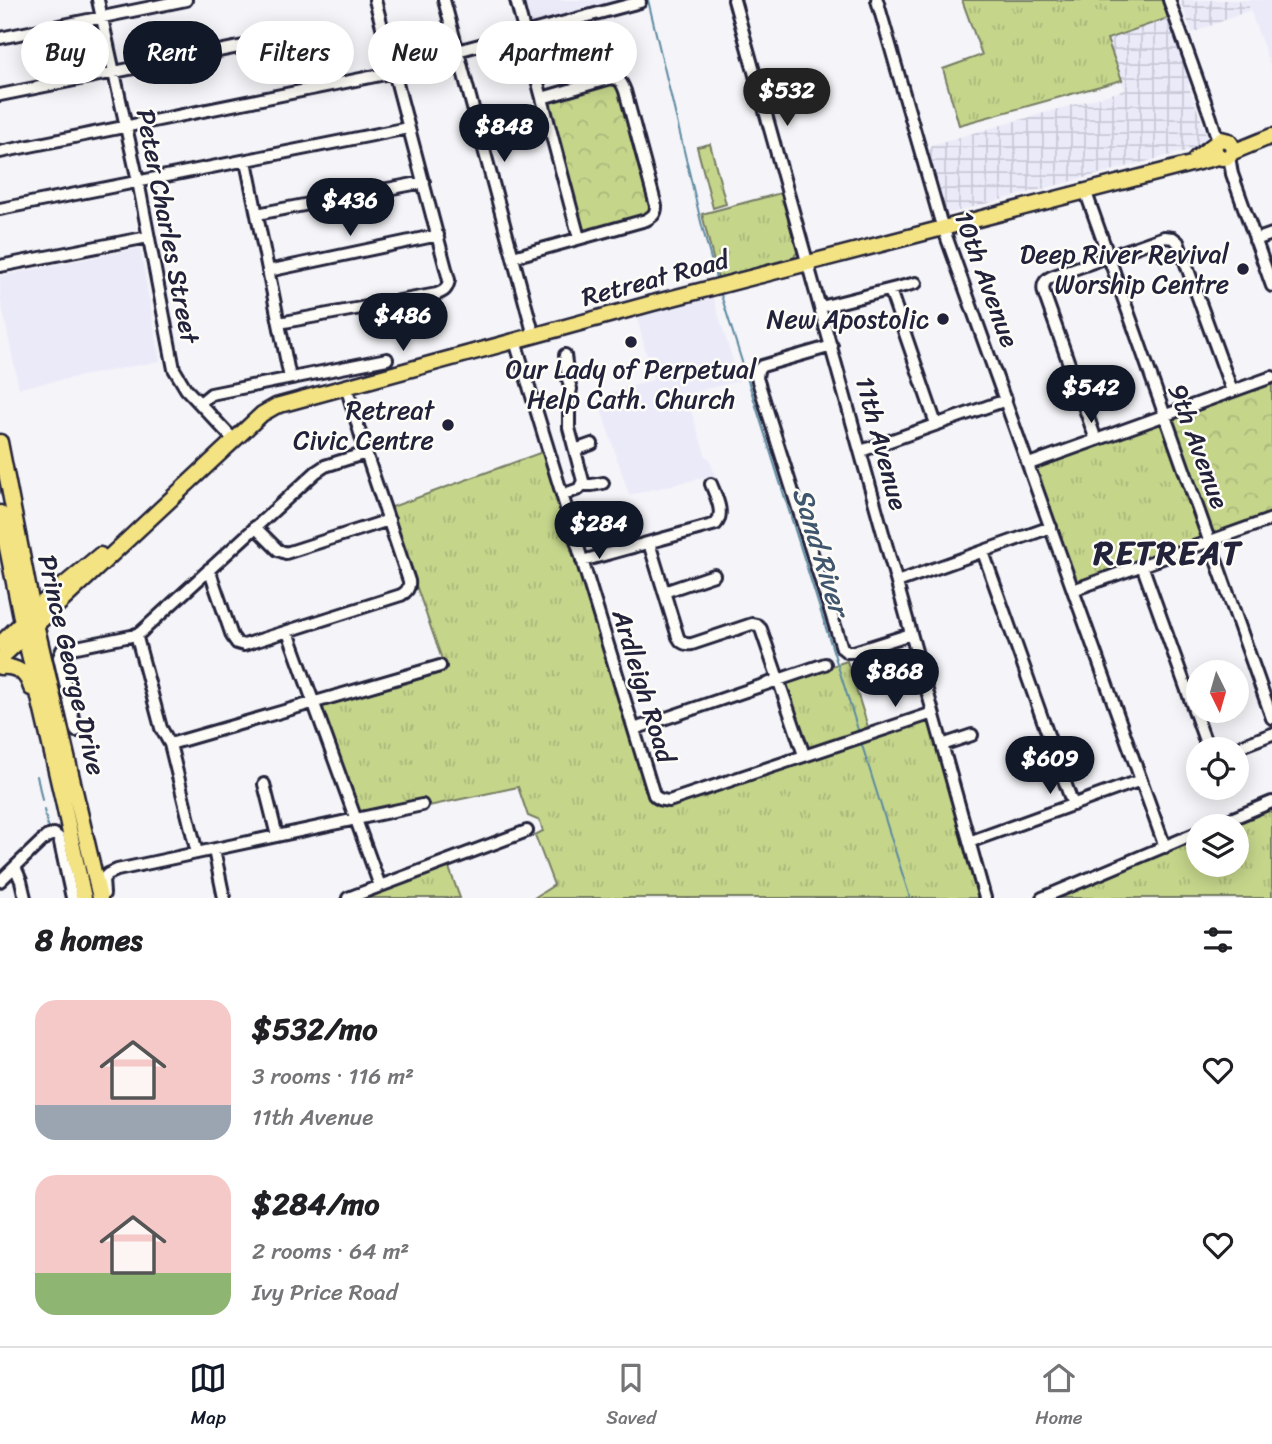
<!DOCTYPE html>
<meta charset="utf-8">
<style>
:root{--surface:#fff;--page:#f6f6f6;--text:#202124;--muted:#757577;--line:#e0e0e0;--accent:#111827}
body{margin:0;font-family:Sriracha,sans-serif;background:var(--page);color:var(--text);height:100vh;display:flex;flex-direction:column;font-size:26px;white-space:nowrap}
*{box-sizing:border-box;margin:0}
p{font-size:23px;color:var(--muted)}
.icon{flex:none;width:38px;height:38px;fill:none;stroke:currentColor;stroke-width:2;stroke-linecap:round;stroke-linejoin:round}
.map{position:relative;height:898px;overflow:hidden}
.panel{display:flex;flex-direction:column;background:var(--surface);flex:1}
.panel>*{flex:none}
.top-card{position:absolute;left:21px;top:21px;width:700px;height:63px;display:flex;gap:14px}
.needle{width:46px;rotate:175deg}
.buttons{position:absolute;left:1186px;top:660px;display:grid;gap:14px}
.buttons a{display:grid;place-items:center;width:63px;height:63px;border-radius:50%;background:var(--surface);box-shadow:0 4px 18px #0003;font-size:35px}
.price{position:absolute;translate:-50% -60px;padding:0 16px;border-radius:24px;background:var(--accent);color:#fff;font-size:23px;line-height:46px;filter:drop-shadow(0 2px 4px #0008)}
.price::after{content:'';position:absolute;left:50%;top:42px;width:21px;height:16px;margin-left:-10px;background:inherit;clip-path:polygon(0 0,100% 0,50% 100%)}
.price.current{background:#222;color:#fff}
ul{padding:0;list-style:none}
li{display:flex;align-items:center;gap:21px;height:175px;padding:0 35px}
li span{display:grid;place-items:center;flex:none;width:196px;height:140px;border-radius:21px;color:#555}
li>.icon{margin-inline-start:auto}
span .icon{width:84px;height:84px;fill:#fffc;stroke-width:1}
li b{font-size:30px}
h2{display:flex;justify-content:space-between;align-items:center;height:84px;padding:0 35px;font-size:30px}
.tag{padding:0 24px;border-radius:32px;background:var(--surface);box-shadow:0 4px 18px #0003;font-size:24px;line-height:63px}
.tag.current{background:var(--accent);color:#fff}
.dock{display:flex;justify-content:space-around;align-items:center;height:98px;border-top:2px solid var(--line);background:var(--surface);font-size:19px;color:var(--muted)}
.dock a{display:grid;justify-items:center;gap:4px}
.dock .current{color:var(--accent)}
.map>svg:first-child{display:block}
</style>
<div class="map">
<svg width="1272" height="898" viewBox="0 0 1272 898">
<defs>
<pattern id="industrial-grid" width="8" height="8" patternUnits="userSpaceOnUse" patternTransform="scale(1.75)"><rect width="8" height="8" fill="#ebeaf9"/><path d="M0 4h8M4 0v8" fill="none" stroke="#c9c8d6"/></pattern>
<pattern id="grass-tufts" width="24" height="20" patternUnits="userSpaceOnUse" patternTransform="scale(1.75)"><rect width="24" height="20" fill="#c5d68b"/><path d="M3 7l-1-3M5 7V3M7 7l1-3M15 17l-1-3M17 17v-4M19 17l1-3" fill="none" stroke="#a9b779"/></pattern>
<pattern id="park-crowns" width="20" height="18" patternUnits="userSpaceOnUse" patternTransform="scale(1.75)"><rect width="20" height="18" fill="#c5d68b"/><path d="M2 6a3 3 0 1 1 6 0M12 15a3 3 0 1 1 6 0" fill="none" stroke="#a9b779"/></pattern>
</defs>
<rect width="100%" height="100%" fill="#f5f4f8"/>
<filter id="ink" filterUnits="userSpaceOnUse"><feTurbulence type="fractalNoise" baseFrequency=".0143" numOctaves="2"/><feDisplacementMap in="SourceGraphic" scale="14" xChannelSelector="R" yChannelSelector="G"/><feConvolveMatrix kernelMatrix="1 2 1 2 8 2 1 2 1" color-interpolation-filters="sRGB"/></filter>
<g filter="url(#ink)">
<path fill="#ebeaf9" d="M 523,0 L 625,0 L 530,25 Z
M 1247,0 L 1272,0 L 1272,70 L 1250,10 Z
M 140,248 L 160,361 L 19,388 L 0,297 L 0,276 Z
M 713,297 L 739,381 L 690,393 L 691,401 L 688,402 L 706,457 L 709,458 L 715,475 L 629,495 L 597,397 L 653,380 L 637,318 Z"/>
<path fill="url(#industrial-grid)" d="M 1180,0 L 1247,0 L 1250,10 L 1192,33 Z
M 1171,17 L 1195,81 L 1188,84 L 1208,139 L 1205,146 L 947,214 L 929,151 L 931,145 L 1125,90 L 1107,39 Z"/>
<path fill="url(#grass-tufts)" stroke="#747c63" stroke-width="2" d="M 962,0 L 1165,0 L 1171,17 L 1107,39 L 1122,80 L 959,125 L 943,69 L 982,55 Z
M 710,144 L 726,204 L 713,208 L 697,147 Z
M 781,193 L 798,252 L 792,258 L 718,278 L 702,214 Z
M 1156,422 L 1163,424 L 1203,536 L 1200,540 L 1081,583 L 1074,580 L 1035,470 L 1038,465 Z
M 545,451 L 654,800 L 928,719 L 931,721 L 981,898 L 534,898 L 554,885 L 535,835 L 543,831 L 540,821 L 528,816 L 518,787 L 424,807 L 359,812 L 321,709 L 327,702 L 445,668 L 389,508 Z
M 847,661 L 869,730 L 808,748 L 805,747 L 785,685 L 789,680 Z
M 1272,805 L 1272,898 L 1051,898 L 1199,836 L 1199,864 L 1237,864 L 1237,826 L 1223,826 Z
M 448,865 L 460,898 L 357,898 Z"/>
<path fill="url(#park-crowns)" stroke="#747c63" stroke-width="2" d="M 613,82 L 620,86 L 651,213 L 589,232 L 582,231 L 548,104 L 552,99 Z
M 1272,380 L 1272,516 L 1215,534 L 1211,532 L 1172,419 L 1174,416 Z"/>
<g fill="none" stroke-linecap="round" stroke-linejoin="round">
<path stroke="#5d8aa1" stroke-width="2" d="M 648,0 L 702,226 L 716,278
M 721,295 L 859,733
M 861,742 L 910,898
M 37,776 L 42,800
M 44,810 L 48,827"/>
<g stroke="#22223b" stroke-width="16">
<path id="minor" d="M 98,0 L 138,181 L 174,369 L 186,389 L 234,440
M 444,0 L 534,336
M 516,0 L 579,238
M 734,0 L 985,898
M 877,0 L 940,219 L 1165,847
M 1169,0 L 1211,118 L 1218,141
M 0,38 L 186,0
M 0,95 L 308,33
M 0,152 L 395,72 L 457,51 L 640,2
M 1229,156 L 1232,174 L 1272,286
M 246,161 L 290,378
M 1085,190 L 1272,718
M 0,209 L 408,128
M 257,214 L 424,182
M 1255,240 L 1272,234
M 513,257 L 646,220 C 653,216 656,214 656,206 L 625,91 C 622,83 620,79 611,78 L 542,98
M 0,266 L 148,237
M 268,271 L 438,235
M 890,290 L 936,424
M 821,307 L 916,283
M 279,323 L 437,294 C 445,291 447,289 449,280 L 375,0
M 515,341 L 654,795 C 658,800 663,800 669,801 L 933,713
M 832,346 L 762,366 L 758,370 L 757,378 L 842,648 L 847,652 L 854,652 L 911,634
M 200,403 L 211,394 L 387,359
M 1096,440 L 1044,293 C 1042,286 1044,280 1051,277 L 1164,237 L 1173,238 L 1178,242 L 1232,391
M 575,450 L 592,444
M 861,451 L 1006,400
M 1029,464 L 1272,377
M 583,485 L 592,485 L 603,483
M 562,495 L 579,489 L 583,481 L 569,428 L 569,398 L 571,389 L 568,379 L 565,355
M 255,527 L 278,550 L 286,553 L 389,520
M 649,543 L 678,637 C 681,643 686,645 692,644 L 752,624 L 757,625 L 761,629 L 804,755
M 983,552 L 1073,805
M 582,561 L 716,524 C 725,513 716,497 711,484
M 1142,565 L 1208,749
M 209,569 L 232,636 L 237,643 L 244,645 L 401,595 C 407,592 410,588 409,581 L 366,453 L 346,386
M 897,582 L 1051,527
M 1073,590 L 1272,519
M 664,592 L 714,575
M 288,632 L 380,886
M 136,634 L 161,728 L 170,744 L 197,853
M 634,729 L 825,664
M 76,731 L 59,657 L 62,650 L 131,636 L 140,633 L 316,472 L 325,466 L 366,453
M 170,744 L 440,666
M 942,745 L 972,735
M 1233,749 L 1272,734
M 264,784 L 277,836
M 1214,826 L 1272,802
M 969,842 L 1141,780
M 214,850 L 224,898
M 15,867 L 21,881 L 25,898
M 0,881 L 46,837 L 54,834 L 59,838 L 72,898
M 104,894 L 103,879 L 108,874 L 117,870 L 422,805
M 348,898 L 527,831
M 1042,898 L 1199,832"/>
</g>
<g stroke="#22223b" stroke-width="19">
<path id="major" d="M 1233,152 L 1272,136
M 1196,158 L 1221,139 L 1229,141 C 1236,149 1232,158 1222,158 L 1216,154 L 1214,145
M 0,442 L 33,611 L 100,898
M 0,513 L 25,637 L 63,801 L 84,898
M 0,644 L 41,604 L 100,555
M 0,659 L 262,414 L 276,406 L 653,303 L 1218,157
M 0,667 C 16,665 27,673 31,688"/>
</g>
<use href="#minor" stroke="#fdfcf7" stroke-width="10"/>
<use href="#major" stroke="#f4e382" stroke-width="14"/>
</g>
</g>
<g fill="#22223b" stroke="#fdfcf7" stroke-width="2.5">
<circle cx="1243" cy="269" r="7"/>
<circle cx="943" cy="319" r="7"/>
<circle cx="631" cy="342" r="7"/>
<circle cx="448" cy="425" r="7"/>
</g>
<g text-anchor="middle" dominant-baseline="central" stroke-width="5" stroke-linejoin="round" paint-order="stroke">
<g font-size="26" fill="#22223b" stroke="#fdfcf7">
<text transform="translate(168 226) rotate(79)">Peter Charles Street</text>
<text transform="translate(655 278) rotate(-15)">Retreat Road</text>
<text transform="translate(987 279) rotate(70)">10th Avenue</text>
<text transform="translate(882 443) rotate(75)">11th Avenue</text>
<text transform="translate(1199 446) rotate(70)">9th Avenue</text>
<text transform="translate(72 665) rotate(77)">Prince George Drive</text>
<text transform="translate(644 686) rotate(73)">Ardleigh Road</text>
</g>
<g font-size="26" fill="#22223b" stroke="#fdfcf7" text-anchor="end">
<text x="1229" y="254">Deep River Revival<tspan x="1229" dy="30">Worship Centre</tspan></text>
<text x="929" y="319">New Apostolic</text>
<text x="631" y="369" text-anchor="middle">Our Lady of Perpetual<tspan x="631" dy="30">Help Cath. Church</tspan></text>
<text x="434" y="410">Retreat<tspan x="434" dy="30">Civic Centre</tspan></text>
</g>
<g font-size="28" font-style="italic" fill="#40566e" stroke="#fdfcf7">
<text transform="translate(821 551) rotate(73)">Sand River</text>
</g>
<g font-size="33" font-weight="bold" letter-spacing="2" fill="#22223b" stroke="#fdfcf7">
<text x="1168" y="553">RETREAT</text>
</g>
</g>
</svg>
<div class="buttons">
<a><svg class="needle" viewBox="-14 -14 28 28"><path d="M0-13l5 13h-10z" fill="#e53935"/><path d="M0 13l5-13h-10z" fill="#757577"/></svg></a>
<a><svg class="icon" aria-label="locate" viewBox="0 0 24 24"><circle cx="12" cy="12" r="6"/><path d="M12 2v4M12 18v4M2 12h4M18 12h4"/></svg></a>
<a><svg class="icon" aria-label="layers" viewBox="0 0 24 24"><path d="M12 4l9 5-9 5-9-5zM3 14l9 5 9-5"/></svg></a>
</div>
<b class="price current" style="left:787px;top:128px">$532</b>
<b class="price" style="left:504px;top:164px">$848</b>
<b class="price" style="left:350px;top:238px">$436</b>
<b class="price" style="left:403px;top:353px">$486</b>
<b class="price" style="left:1091px;top:425px">$542</b>
<b class="price" style="left:599px;top:561px">$284</b>
<b class="price" style="left:895px;top:709px">$868</b>
<b class="price" style="left:1050px;top:796px">$609</b>
<div class="top-card">
<a class="tag">Buy</a>
<a class="tag current">Rent</a>
<a class="tag">Filters</a>
<a class="tag">New</a>
<a class="tag">Apartment</a>
</div>
</div>
<section class="panel">
<h2>8 homes<svg class="icon" aria-label="filters" viewBox="0 0 24 24"><path d="M4 7h16M4 17h16"/><circle cx="9" cy="7" r="2"/><circle cx="15" cy="17" r="2"/></svg></h2>
<ul>
<li><span style="background:linear-gradient(#f6c9c9 75%,#9aa5b1 0)"><svg class="icon" aria-label="home" viewBox="0 0 24 24"><path d="M3 11l9-7 9 7M6 9v11h12V9"/></svg></span><div><b>$532/mo</b><p>3 rooms · 116 m²</p><p>11th Avenue</p></div><svg class="icon" aria-label="heart" viewBox="0 0 24 24"><path d="M12 20l-8-8c-3-5 5-10 8-4 3-6 11-1 8 4z"/></svg></li>
<li><span style="background:linear-gradient(#f6c9c9 70%,#8fb573 0)"><svg class="icon" aria-label="home" viewBox="0 0 24 24"><path d="M3 11l9-7 9 7M6 9v11h12V9"/></svg></span><div><b>$284/mo</b><p>2 rooms · 64 m²</p><p>Ivy Price Road</p></div><svg class="icon" aria-label="heart" viewBox="0 0 24 24"><path d="M12 20l-8-8c-3-5 5-10 8-4 3-6 11-1 8 4z"/></svg></li>
</ul>
</section>
<nav class="dock">
<a class="current"><svg class="icon" aria-label="map" viewBox="0 0 24 24"><path d="M3 6l6-2 6 2 6-2v14l-6 2-6-2-6 2zM9 4v14M15 6v14"/></svg>Map</a>
<a><svg class="icon" aria-label="saved" viewBox="0 0 24 24"><path d="M7 4h10v16l-5-4-5 4z"/></svg>Saved</a>
<a><svg class="icon" aria-label="home" viewBox="0 0 24 24"><path d="M3 11l9-7 9 7M6 9v11h12V9"/></svg>Home</a>
</nav>
